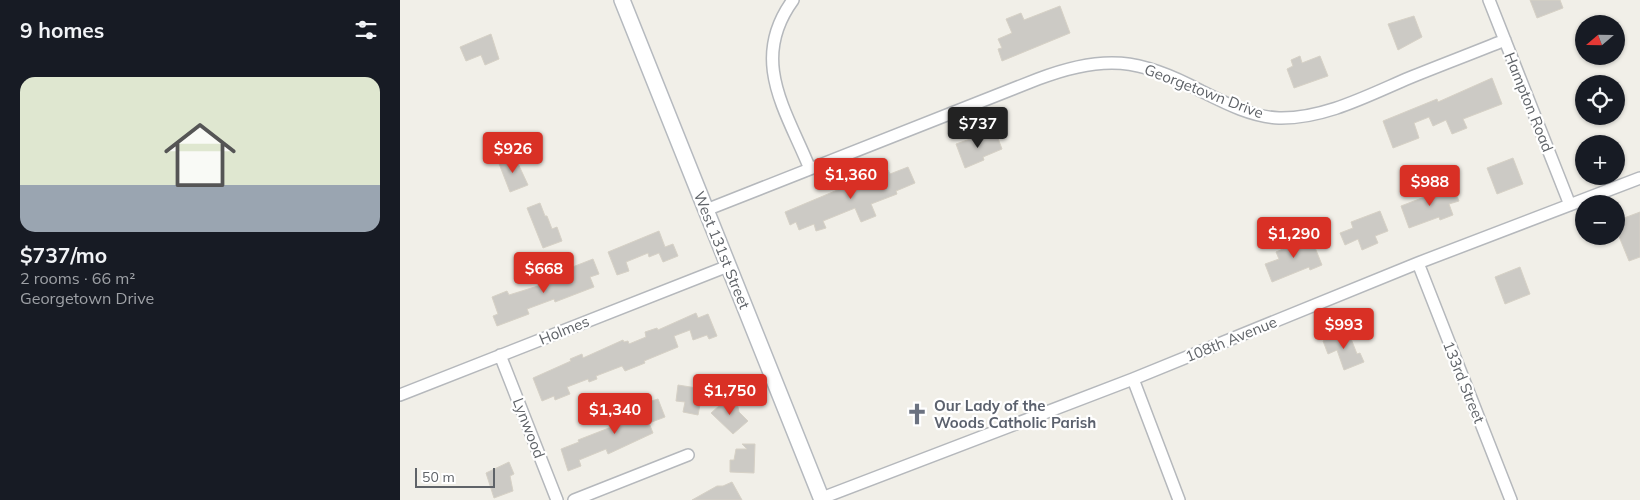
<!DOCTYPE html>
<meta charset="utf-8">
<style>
:root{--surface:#171b24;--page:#20242c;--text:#f1f3f6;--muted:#9ea1a6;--line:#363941;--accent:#d93025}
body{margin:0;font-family:Mulish,sans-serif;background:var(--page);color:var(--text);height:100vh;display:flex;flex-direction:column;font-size:19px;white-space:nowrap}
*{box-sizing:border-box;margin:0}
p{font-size:16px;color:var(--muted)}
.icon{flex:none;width:28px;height:28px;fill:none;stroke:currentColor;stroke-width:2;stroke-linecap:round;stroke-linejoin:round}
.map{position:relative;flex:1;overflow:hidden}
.side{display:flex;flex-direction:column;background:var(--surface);width:400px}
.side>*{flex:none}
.needle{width:32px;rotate:250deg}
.fabs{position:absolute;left:1175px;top:15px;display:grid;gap:10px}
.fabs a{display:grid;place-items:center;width:50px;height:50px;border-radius:50%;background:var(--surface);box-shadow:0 1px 4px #0004;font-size:25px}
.scale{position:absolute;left:15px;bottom:12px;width:80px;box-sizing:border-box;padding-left:5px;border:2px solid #5f6368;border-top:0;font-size:14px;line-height:18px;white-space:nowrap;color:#5f6368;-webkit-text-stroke:4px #fff;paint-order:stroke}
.price{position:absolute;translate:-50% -42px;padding:0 11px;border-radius:5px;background:var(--accent);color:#fff;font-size:16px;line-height:32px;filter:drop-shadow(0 1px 2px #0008)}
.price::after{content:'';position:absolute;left:50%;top:30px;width:15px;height:11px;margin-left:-8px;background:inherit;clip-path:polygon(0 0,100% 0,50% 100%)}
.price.current{background:#222;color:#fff}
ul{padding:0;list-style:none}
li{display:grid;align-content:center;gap:10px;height:265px;padding:0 20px}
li+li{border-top:1px solid var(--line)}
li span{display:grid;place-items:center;height:155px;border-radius:15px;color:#555}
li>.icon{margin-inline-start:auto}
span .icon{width:90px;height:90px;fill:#fffc;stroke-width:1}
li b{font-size:21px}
h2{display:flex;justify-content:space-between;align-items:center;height:60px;padding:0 20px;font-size:21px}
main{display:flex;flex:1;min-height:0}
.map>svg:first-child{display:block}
</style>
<main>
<section class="side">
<h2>9 homes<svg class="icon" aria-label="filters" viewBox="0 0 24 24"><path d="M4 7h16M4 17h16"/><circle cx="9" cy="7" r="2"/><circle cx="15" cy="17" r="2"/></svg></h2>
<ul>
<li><span style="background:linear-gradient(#dfe7d0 70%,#9aa5b1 0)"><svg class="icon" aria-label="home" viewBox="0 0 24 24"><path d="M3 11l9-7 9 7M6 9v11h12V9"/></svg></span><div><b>$737/mo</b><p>2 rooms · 66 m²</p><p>Georgetown Drive</p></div></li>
</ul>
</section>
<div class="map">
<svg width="1240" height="500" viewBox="0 0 1240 500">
<rect width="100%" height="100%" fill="#f1efe8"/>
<path fill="#cccac5" stroke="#d6d1c6" d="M 1130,0 L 1160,0 L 1163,8 L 1137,18 Z
M 660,6 L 670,33 L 602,61 L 598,49 L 602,48 L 598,39 L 612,33 L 606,19 L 621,13 L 624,20 Z
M 1014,16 L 1022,37 L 998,50 L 988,24 Z
M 91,34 L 99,59 L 85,65 L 81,55 L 66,61 L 60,47 Z
M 900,56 L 902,63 L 920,56 L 928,76 L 894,88 L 887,69 L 893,66 L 891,60 Z
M 1092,78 L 1102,104 L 1063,119 L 1067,128 L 1052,134 L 1046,120 L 1033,126 L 1029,117 L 1014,123 L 1019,138 L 993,148 L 983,121 L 1037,99 L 1038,102 Z
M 596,133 L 602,149 L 583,157 L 584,160 L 565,168 L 556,144 L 576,137 L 577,140 Z
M 114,155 L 128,185 L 110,192 L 98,161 Z
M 1113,158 L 1123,184 L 1097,194 L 1087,168 Z
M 508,167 L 515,183 L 496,191 L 497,194 L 471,204 L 476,216 L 461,222 L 455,208 L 423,221 L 426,228 L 416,231 L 414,224 L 399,230 L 396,222 L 390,225 L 385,212 L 447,186 L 448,189 L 470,180 L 469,178 L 488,170 L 490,174 Z
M 1053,186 L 1059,201 L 1049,204 L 1053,215 L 1040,220 L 1039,217 L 1009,228 L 1001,206 Z
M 140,203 L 145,216 L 147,216 L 152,229 L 157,227 L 162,241 L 143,248 L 127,208 Z
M 980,211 L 988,231 L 975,236 L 978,243 L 962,250 L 958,239 L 945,245 L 940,233 L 953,228 L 951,222 Z
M 1240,212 L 1240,257 L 1229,261 L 1218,234 L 1216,235 L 1216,221 Z
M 259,231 L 265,247 L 273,244 L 278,256 L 263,262 L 259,253 L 249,257 L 248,253 L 226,262 L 229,271 L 217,275 L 208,252 Z
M 901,235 L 912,240 L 922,265 L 910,270 L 909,267 L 872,282 L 865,264 L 879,259 L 876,252 L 890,246 L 897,236 Z
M 193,259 L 199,274 L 190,277 L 194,287 L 155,302 L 154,299 L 127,309 L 129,314 L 97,326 L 93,316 L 98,314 L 92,297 L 107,291 L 109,295 L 141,285 L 142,287 L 173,275 L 170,268 Z
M 1120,267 L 1130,294 L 1105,304 L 1095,277 Z
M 296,313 L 298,318 L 308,314 L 317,336 L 309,339 L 307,335 L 293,340 L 290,330 L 274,336 L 278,347 L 244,361 L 245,363 L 225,371 L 222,366 L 196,376 L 197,379 L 189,382 L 188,379 L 167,387 L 170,394 L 155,400 L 154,396 L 142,401 L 133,378 L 171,361 L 170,359 L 182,354 L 183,358 L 223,340 L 224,342 L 228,341 L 229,344 L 246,337 L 245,332 L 257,328 L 258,330 Z
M 948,331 L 957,354 L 960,353 L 964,362 L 944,370 L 937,350 L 928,354 L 923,341 Z
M 278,385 L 303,389 L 298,415 L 283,412 L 285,402 L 276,401 Z
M 328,398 L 331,402 L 337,402 L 339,412 L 348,421 L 333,434 L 311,413 Z
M 258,399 L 265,417 L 249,423 L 253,433 L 208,454 L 206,449 L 179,460 L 181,466 L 168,471 L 161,449 L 179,442 L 178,440 L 232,419 L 228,408 Z
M 342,444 L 355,444 L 354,473 L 330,472 L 330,460 L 334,460 L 336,449 L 347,449 Z
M 109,462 L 114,474 L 110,476 L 113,491 L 94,498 L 86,473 Z
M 332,482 L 342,500 L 292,500 L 317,486 L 323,486 Z"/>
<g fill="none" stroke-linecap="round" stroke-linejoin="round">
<g stroke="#b5b8bc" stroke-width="14">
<path id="street" d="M 393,0 C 349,60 386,110 410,169
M 1089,0 L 1170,205
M 306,210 L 638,79 C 703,54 740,58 801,91 C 825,103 852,117 879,118 C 924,119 969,95 1009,78 C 1041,65 1073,53 1105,40
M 1018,263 L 1111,500
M 100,355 L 157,500
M 733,379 L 779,500
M 0,395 L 328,266
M 422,498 L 733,379 L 1018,263 L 1240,178
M 174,500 L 288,455"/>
</g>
<g stroke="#b6babf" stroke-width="18">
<path id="secondary" d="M 222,0 L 422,500"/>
</g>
<use href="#street" stroke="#fff" stroke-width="11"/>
<use href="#secondary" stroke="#fff" stroke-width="15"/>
</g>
<defs>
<g id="church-bare" transform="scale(1.725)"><path d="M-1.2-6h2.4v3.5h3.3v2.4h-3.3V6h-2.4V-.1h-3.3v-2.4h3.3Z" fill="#6b7280" stroke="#fff" stroke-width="2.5" paint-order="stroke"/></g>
</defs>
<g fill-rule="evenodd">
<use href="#church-bare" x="517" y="414"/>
</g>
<g text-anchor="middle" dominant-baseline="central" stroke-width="4.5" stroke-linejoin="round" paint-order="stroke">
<g font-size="15" fill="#5f6368" stroke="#fff">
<text transform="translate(804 91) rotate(21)">Georgetown Drive</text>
<text transform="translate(1129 102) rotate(68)">Hampton Road</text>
<text transform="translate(322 250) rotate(68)">West 131st Street</text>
<text transform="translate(164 330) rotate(-22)">Holmes</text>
<text transform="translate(831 339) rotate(-22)">108th Avenue</text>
<text transform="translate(1064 382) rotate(68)">133rd Street</text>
<text transform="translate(129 428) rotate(69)">Lynwood</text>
</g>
<g font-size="15" font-weight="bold" fill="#5b616d" stroke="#fff" text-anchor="start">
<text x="534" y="405">Our Lady of the<tspan x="534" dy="17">Woods Catholic Parish</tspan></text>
</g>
</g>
</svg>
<div class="fabs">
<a><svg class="needle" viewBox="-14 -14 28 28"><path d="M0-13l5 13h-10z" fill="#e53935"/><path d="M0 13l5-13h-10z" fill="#9ea1a6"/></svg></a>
<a><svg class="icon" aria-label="locate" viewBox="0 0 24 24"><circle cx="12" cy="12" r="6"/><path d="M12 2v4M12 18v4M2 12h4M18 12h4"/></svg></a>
<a>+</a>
<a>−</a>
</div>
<div class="scale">50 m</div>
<b class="price current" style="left:578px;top:149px">$737</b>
<b class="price" style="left:113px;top:174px">$926</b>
<b class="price" style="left:451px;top:200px">$1,360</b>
<b class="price" style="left:1030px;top:207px">$988</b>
<b class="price" style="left:894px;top:259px">$1,290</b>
<b class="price" style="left:144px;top:294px">$668</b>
<b class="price" style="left:944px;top:350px">$993</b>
<b class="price" style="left:330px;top:416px">$1,750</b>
<b class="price" style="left:215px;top:435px">$1,340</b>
</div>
</main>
